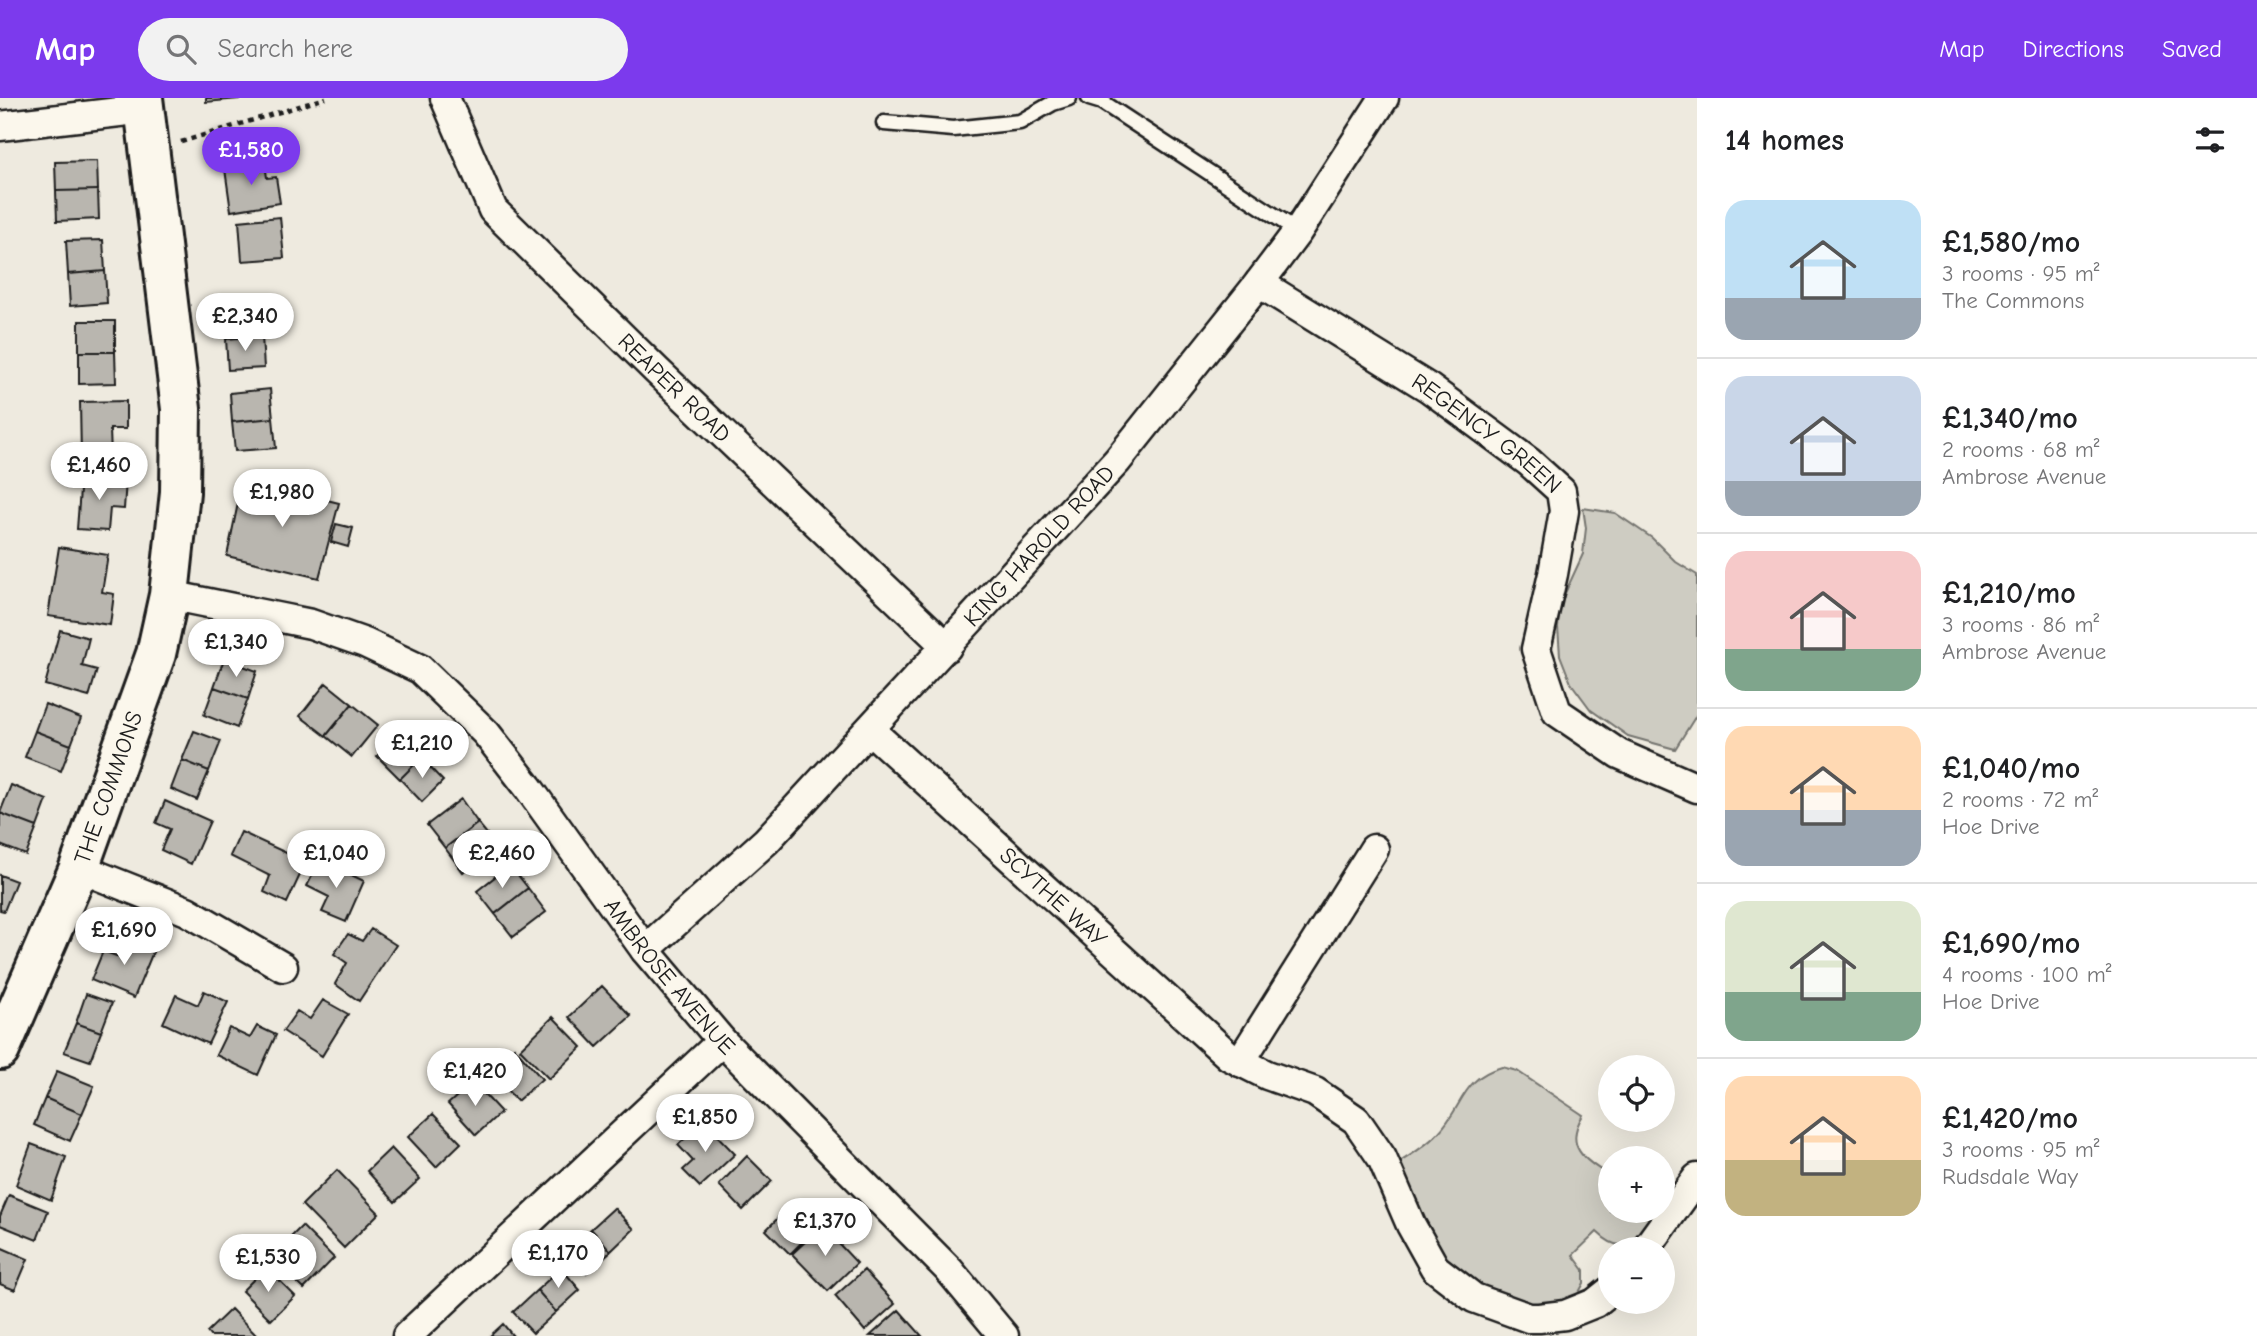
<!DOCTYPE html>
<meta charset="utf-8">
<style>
:root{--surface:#fff;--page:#f2f2f2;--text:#202124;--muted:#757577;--line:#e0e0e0;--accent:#7c3aed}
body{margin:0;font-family:"Comic Neue",sans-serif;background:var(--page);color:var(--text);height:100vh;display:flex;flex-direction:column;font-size:26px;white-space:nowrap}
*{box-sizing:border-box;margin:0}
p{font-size:23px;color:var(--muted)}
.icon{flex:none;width:38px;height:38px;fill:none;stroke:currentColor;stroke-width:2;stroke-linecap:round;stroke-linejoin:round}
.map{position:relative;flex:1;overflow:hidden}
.sheet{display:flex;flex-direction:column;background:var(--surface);width:560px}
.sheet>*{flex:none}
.tools{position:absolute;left:1598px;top:957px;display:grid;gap:14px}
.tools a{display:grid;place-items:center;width:77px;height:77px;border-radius:50%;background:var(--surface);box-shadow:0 7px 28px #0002;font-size:35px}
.price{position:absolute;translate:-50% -60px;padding:0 16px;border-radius:24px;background:#fff;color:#222;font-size:23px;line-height:46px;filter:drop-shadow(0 2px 4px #0008)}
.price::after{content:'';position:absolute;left:50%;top:42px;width:21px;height:16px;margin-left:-10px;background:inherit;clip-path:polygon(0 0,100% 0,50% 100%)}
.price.on{background:var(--accent);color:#fff}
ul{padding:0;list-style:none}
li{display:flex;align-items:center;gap:21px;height:175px;padding:0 28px}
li+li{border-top:2px solid var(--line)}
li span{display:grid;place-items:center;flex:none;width:196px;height:140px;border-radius:21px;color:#555}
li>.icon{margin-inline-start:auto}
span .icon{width:84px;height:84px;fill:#fffc;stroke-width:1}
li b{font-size:30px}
h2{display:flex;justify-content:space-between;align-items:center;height:84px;padding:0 28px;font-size:30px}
header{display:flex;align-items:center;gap:42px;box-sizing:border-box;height:98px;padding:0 35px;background:var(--accent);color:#fff}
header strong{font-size:33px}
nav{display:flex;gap:38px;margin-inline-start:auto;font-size:24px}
.search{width:490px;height:63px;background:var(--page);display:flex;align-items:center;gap:18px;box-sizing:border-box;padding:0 24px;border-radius:38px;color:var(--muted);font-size:26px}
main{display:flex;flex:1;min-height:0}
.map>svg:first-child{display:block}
</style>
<header>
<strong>Map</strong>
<div class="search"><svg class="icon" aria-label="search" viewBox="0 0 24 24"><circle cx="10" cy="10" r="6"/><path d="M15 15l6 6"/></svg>Search here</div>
<nav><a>Map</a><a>Directions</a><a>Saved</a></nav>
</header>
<main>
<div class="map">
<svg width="1697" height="1238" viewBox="0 0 1697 1238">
<rect width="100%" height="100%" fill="#eeeadf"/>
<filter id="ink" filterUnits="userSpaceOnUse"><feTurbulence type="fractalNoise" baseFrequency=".0143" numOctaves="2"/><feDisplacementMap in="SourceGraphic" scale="14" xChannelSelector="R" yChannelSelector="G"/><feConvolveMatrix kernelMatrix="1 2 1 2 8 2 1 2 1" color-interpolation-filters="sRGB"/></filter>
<g filter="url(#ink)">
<path fill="#ceccc2" stroke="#75746f" stroke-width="2" d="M 1583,410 L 1615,415 L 1652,440 L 1676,464 L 1697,477 L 1697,616 L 1675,651 L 1628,638 L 1591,612 L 1571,585 L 1560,557 L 1558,529 L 1560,506 L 1583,456 L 1586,430 Z
M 1502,969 L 1517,973 L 1583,1017 C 1563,1049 1585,1062 1610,1078 L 1610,1113 L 1655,1113 C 1638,1140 1627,1163 1597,1134 L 1573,1157 L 1584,1172 L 1584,1185 L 1578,1196 L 1568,1202 L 1559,1204 L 1529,1206 L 1493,1198 L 1444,1164 L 1398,1065 C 1413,1056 1427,1047 1438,1035 C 1464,1008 1461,980 1502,969 Z"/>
<path fill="#b9b6af" stroke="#1c1c1c" stroke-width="2" d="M 206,0 L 239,0 L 239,1 L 206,4 Z
M 97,63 L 98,92 L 56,93 L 55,64 Z
M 265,65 L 267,80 L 276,79 L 280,105 L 231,113 L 225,71 Z
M 98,92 L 99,121 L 57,123 L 56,93 Z
M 280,119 L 284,160 L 242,163 L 239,123 Z
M 103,142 L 105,173 L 68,176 L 66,143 Z
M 105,173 L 107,205 L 70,208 L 68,176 Z
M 259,207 L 262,238 L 226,241 L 223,210 Z
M 79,223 L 115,223 L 115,254 L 79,254 Z
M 262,238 L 264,270 L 228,272 L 226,241 Z
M 79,254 L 115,254 L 116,285 L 79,286 Z
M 270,291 L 273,320 L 232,324 L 230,295 Z
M 126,303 L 126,331 L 110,331 L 111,358 L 81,358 L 80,304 Z
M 273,320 L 276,350 L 235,353 L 232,324 Z
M 81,379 L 126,382 L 124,411 L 110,410 L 108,433 L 77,431 Z
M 243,381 L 339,405 L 319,480 L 227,458 Z
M 336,426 L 353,430 L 348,449 L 331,444 Z
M 59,449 L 108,457 L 102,494 L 114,496 L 110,527 L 48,518 Z
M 60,532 L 89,540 L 82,568 L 97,572 L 89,599 L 45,587 Z
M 224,561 L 257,573 L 248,601 L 214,589 Z
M 326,585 L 352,606 L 326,638 L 300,618 Z
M 214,589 L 248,601 L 237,630 L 204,617 Z
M 45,606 L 81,620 L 71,647 L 35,633 Z
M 352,606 L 378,627 L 352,659 L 326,638 Z
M 35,633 L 71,647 L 61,673 L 25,659 Z
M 194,633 L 221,643 L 209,673 L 182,662 Z
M 399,638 L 421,660 L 400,681 L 377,658 Z
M 421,660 L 443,683 L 422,704 L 400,681 Z
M 182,662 L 209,673 L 197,702 L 171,691 Z
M 11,687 L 47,702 L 37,729 L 0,715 Z
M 461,701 L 478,725 L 445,750 L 427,727 Z
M 165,703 L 210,723 L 191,766 L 161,752 L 170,731 L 156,725 Z
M 0,715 L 37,729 L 26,757 L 0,747 Z
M 478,725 L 497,748 L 463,774 L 445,750 Z
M 241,734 L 306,764 L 287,805 L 264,794 L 270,778 L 230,758 Z
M 320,762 L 364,783 L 346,824 L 322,814 L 329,799 L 307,788 Z
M 510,767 L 528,790 L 495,816 L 477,793 Z
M 0,777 L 16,783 L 4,813 L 0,812 Z
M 528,790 L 546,814 L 513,839 L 495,816 Z
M 371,831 L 396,847 L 359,903 L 335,886 L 347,865 L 334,856 L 348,836 L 362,843 Z
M 128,837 L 155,849 L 134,900 L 91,882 L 103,853 L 119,859 Z
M 602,888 L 631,918 L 597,949 L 569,919 Z
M 204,893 L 228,904 L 208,946 L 163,925 L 176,897 L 198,907 Z
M 86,896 L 112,905 L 101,934 L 76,925 Z
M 323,902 L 348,916 L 322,958 L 283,933 L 297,913 L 310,921 Z
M 553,919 L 582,949 L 549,981 L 520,951 Z
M 76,925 L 101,934 L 90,963 L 64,954 Z
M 257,928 L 276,937 L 258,977 L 216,957 L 229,930 L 250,940 Z
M 514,949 L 542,981 L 517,1003 L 489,972 Z
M 57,973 L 94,988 L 82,1016 L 45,1000 Z
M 473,984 L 501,1014 L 476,1037 L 448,1006 Z
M 45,1000 L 82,1016 L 70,1043 L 34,1027 Z
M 433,1016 L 461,1045 L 436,1069 L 408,1039 Z
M 703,1023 L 735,1056 L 700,1089 L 683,1072 L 693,1063 L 678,1047 Z
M 31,1046 L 66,1059 L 51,1102 L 16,1087 Z
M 391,1050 L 420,1081 L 395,1104 L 367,1073 Z
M 747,1058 L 772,1083 L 743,1112 L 719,1087 Z
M 337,1072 L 379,1115 L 344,1150 L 302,1107 Z
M 9,1097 L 48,1113 L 37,1142 L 0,1127 L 0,1118 Z
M 796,1102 L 820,1126 L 790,1156 L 766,1132 Z
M 614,1110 L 634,1131 L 611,1153 L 591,1131 Z
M 302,1128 L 334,1160 L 304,1191 L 271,1159 Z
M 822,1128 L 857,1165 L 828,1193 L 792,1156 Z
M 591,1131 L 611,1153 L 586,1175 L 567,1153 Z
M 0,1149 L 28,1161 L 15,1192 L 0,1186 Z
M 266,1169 L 295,1198 L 271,1222 L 242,1193 Z
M 561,1170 L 580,1192 L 556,1214 L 537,1192 Z
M 864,1172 L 895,1206 L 865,1233 L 835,1198 Z
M 537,1192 L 556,1214 L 533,1235 L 513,1214 Z
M 231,1211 L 257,1238 L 210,1238 L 207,1234 Z
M 899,1212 L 922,1238 L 870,1238 Z
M 503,1226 L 513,1238 L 490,1238 Z"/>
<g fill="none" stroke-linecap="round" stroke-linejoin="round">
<g stroke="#1c1c1c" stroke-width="19">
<path id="lane" d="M 1089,0 L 1102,4 L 1298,133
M 884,25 L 953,31 L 1020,24 L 1053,5 L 1069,0"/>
</g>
<g stroke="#1c1c1c" stroke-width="33">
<g id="street">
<path id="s1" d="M 445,0 L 493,112 L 657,273 L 947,549"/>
<path d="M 0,28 L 145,11"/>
<path id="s2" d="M 1259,185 L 1429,290 L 1529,364 L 1561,393 L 1564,413 L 1553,476 L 1536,551 L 1557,614 L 1619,656 L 1697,690"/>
<path id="s3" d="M 169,497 L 311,526 L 365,545 L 420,571 L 486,635 L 528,689 L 645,852 L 722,943 L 949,1172 L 1004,1238"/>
<path id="s4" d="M 870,632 L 1229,958 L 1267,977 L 1315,994 L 1356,1022 L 1382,1060 L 1411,1127 L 1435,1170 L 1474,1200 L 1529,1220 L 1539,1220 L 1565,1217 L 1595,1205 L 1610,1193"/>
<path d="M 79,770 L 187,813 L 283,869"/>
<path id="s5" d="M 645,852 L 766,743 L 1117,363 L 1259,185 L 1298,133 L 1384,0"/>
<path d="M 1240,964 L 1374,751"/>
<path d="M 1645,1152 L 1697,1080"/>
<path d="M 407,1238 L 722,943"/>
</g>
</g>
<g stroke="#1c1c1c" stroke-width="44">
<g id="secondary">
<path id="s6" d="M 0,952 L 79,770 L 156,556 L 169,497 L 180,394 L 181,311 L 143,0"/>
</g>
</g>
<path stroke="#1c1c1c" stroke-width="4.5" stroke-dasharray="5 5" stroke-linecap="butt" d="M 181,44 L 326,0"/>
<use href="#lane" stroke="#fbf7ec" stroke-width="14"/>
<use href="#street" stroke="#fbf7ec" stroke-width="28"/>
<use href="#secondary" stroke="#fbf7ec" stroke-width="38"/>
</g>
</g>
<g text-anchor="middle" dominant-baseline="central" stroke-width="7" stroke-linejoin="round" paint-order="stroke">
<g font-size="23" fill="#1c1c1c" stroke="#fbf7ec">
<text stroke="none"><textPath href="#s1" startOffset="376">REAPER ROAD</textPath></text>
<text stroke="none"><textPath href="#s2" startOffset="273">REGENCY GREEN</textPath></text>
<text stroke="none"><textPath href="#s5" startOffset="565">KING HAROLD ROAD</textPath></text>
<text stroke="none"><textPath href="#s6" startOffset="284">THE COMMONS</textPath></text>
<text stroke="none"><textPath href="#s4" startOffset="248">SCYTHE WAY</textPath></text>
<text stroke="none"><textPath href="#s3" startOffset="660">AMBROSE AVENUE</textPath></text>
</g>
</g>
</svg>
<div class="tools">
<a><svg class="icon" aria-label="locate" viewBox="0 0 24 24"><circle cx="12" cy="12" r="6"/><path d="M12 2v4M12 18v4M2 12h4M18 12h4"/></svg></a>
<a>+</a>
<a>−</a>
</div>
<b class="price on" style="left:251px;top:89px">£1,580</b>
<b class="price" style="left:245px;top:255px">£2,340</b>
<b class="price" style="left:99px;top:404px">£1,460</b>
<b class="price" style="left:282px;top:431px">£1,980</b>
<b class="price" style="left:236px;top:581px">£1,340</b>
<b class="price" style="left:422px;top:682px">£1,210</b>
<b class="price" style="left:336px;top:792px">£1,040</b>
<b class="price" style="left:502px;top:792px">£2,460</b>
<b class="price" style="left:124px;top:869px">£1,690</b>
<b class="price" style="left:475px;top:1010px">£1,420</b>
<b class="price" style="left:705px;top:1056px">£1,850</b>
<b class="price" style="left:825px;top:1160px">£1,370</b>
<b class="price" style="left:558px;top:1192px">£1,170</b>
<b class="price" style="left:268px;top:1196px">£1,530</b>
</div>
<section class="sheet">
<h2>14 homes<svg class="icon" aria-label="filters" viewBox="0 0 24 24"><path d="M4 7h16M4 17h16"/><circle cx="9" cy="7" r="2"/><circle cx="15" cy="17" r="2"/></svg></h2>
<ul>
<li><span style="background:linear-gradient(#bfe0f5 70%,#9aa5b1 0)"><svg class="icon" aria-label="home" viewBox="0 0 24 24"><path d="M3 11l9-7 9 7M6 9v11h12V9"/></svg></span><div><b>£1,580/mo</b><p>3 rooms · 95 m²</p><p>The Commons</p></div></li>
<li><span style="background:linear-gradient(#c9d6e8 75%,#9aa5b1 0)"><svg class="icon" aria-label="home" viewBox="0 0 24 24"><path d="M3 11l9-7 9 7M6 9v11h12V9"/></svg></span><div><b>£1,340/mo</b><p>2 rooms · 68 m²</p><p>Ambrose Avenue</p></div></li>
<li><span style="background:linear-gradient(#f6c9c9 70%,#7fa58c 0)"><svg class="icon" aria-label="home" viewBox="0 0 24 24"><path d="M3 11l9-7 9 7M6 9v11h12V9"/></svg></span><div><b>£1,210/mo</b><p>3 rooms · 86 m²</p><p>Ambrose Avenue</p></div></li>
<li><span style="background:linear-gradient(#ffd9b3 60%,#9aa5b1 0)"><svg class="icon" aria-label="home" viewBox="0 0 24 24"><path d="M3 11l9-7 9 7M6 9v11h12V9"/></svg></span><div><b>£1,040/mo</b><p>2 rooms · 72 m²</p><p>Hoe Drive</p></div></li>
<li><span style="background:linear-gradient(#dfe7d0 65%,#7fa58c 0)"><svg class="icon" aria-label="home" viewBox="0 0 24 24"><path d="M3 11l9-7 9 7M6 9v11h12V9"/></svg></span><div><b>£1,690/mo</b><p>4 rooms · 100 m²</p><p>Hoe Drive</p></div></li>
<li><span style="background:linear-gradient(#ffd9b3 60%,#c2b280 0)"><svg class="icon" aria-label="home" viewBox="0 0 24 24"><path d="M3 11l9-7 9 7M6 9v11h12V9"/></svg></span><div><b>£1,420/mo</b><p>3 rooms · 95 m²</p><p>Rudsdale Way</p></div></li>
</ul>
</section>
</main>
